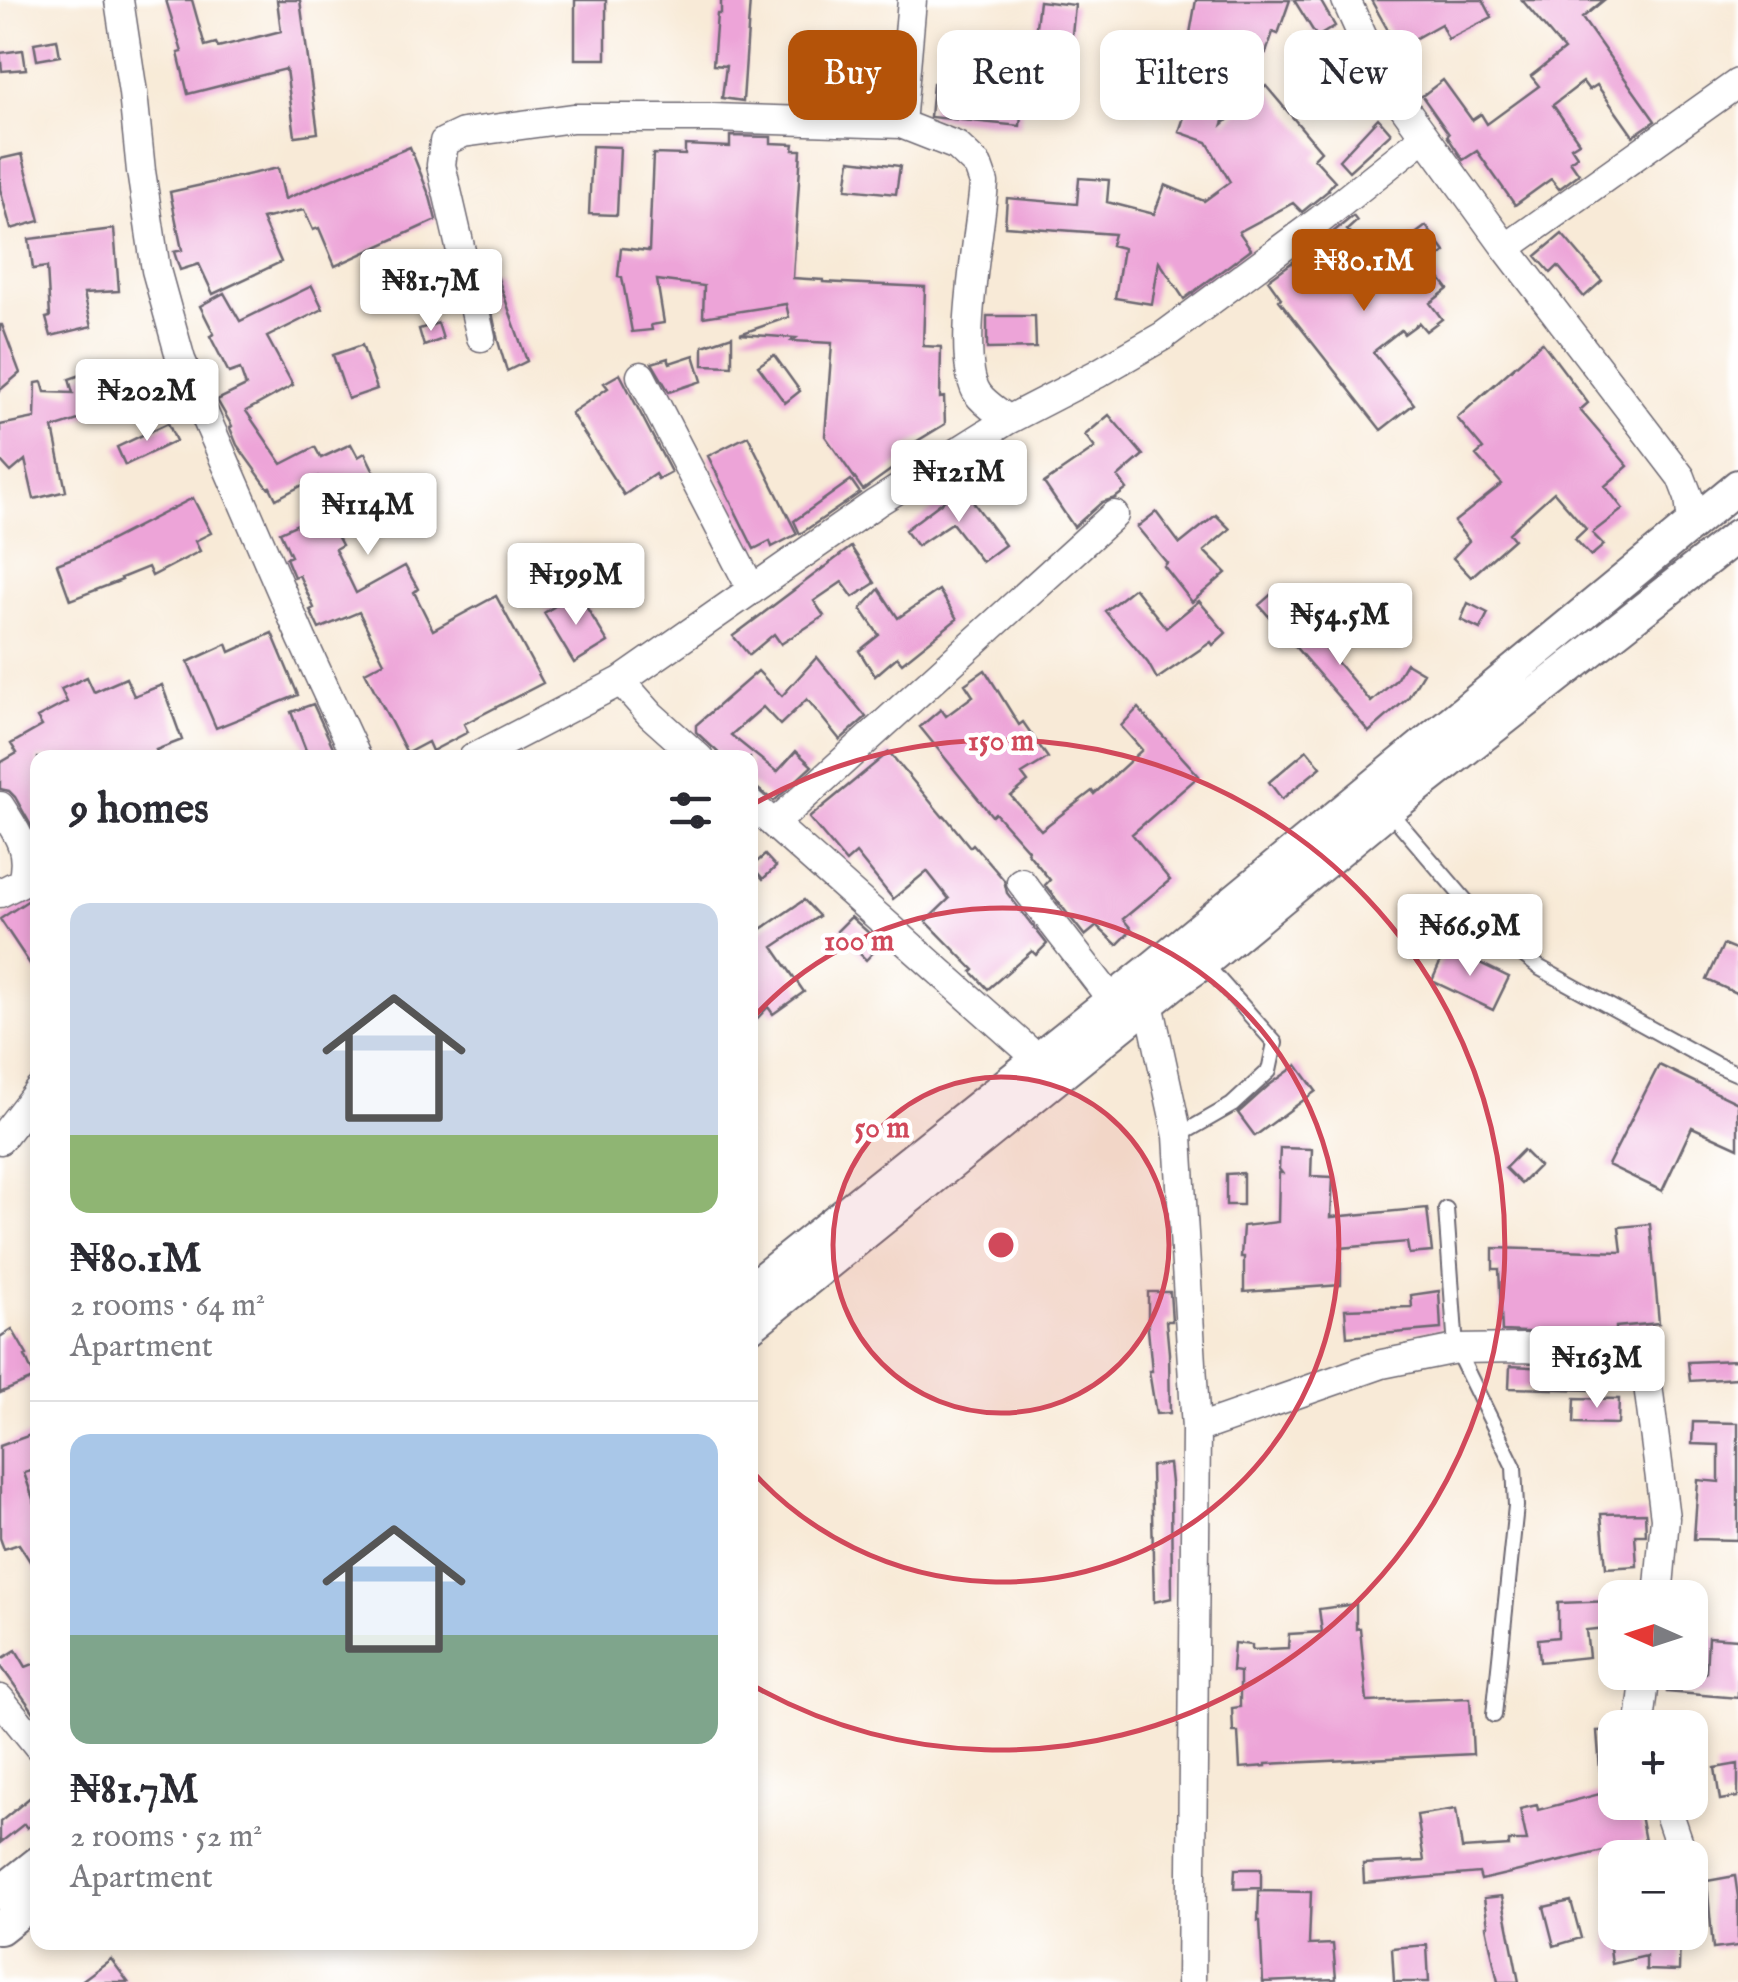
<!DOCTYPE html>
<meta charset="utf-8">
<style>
:root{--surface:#fff;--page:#f2f2f3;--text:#2b2b33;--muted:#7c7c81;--line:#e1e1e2;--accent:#b45309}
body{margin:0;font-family:"IM FELL English",serif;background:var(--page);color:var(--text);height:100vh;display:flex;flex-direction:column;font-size:38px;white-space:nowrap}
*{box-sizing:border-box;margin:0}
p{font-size:32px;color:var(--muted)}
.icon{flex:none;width:55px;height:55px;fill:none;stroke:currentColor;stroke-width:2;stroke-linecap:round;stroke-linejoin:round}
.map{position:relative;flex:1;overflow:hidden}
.side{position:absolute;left:30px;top:750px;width:728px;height:1200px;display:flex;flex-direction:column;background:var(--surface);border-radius:20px;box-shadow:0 5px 15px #0003}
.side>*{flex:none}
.guide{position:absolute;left:788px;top:30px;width:800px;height:90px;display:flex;gap:20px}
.needle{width:65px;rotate:273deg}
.fabs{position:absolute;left:1598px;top:1580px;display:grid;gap:20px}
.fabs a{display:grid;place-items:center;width:110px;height:110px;border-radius:20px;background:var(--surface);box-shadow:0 5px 15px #0003;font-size:50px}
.price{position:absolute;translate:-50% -85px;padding:0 22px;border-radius:10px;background:#fff;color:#222;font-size:32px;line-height:65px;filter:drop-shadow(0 2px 5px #0008)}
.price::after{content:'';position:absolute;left:50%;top:60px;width:30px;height:22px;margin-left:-15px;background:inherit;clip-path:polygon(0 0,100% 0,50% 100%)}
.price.current{background:var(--accent);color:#fff}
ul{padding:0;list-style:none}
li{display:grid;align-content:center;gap:20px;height:530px;padding:0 40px}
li+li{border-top:2px solid var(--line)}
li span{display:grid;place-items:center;height:310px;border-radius:20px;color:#555}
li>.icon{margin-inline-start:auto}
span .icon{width:180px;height:180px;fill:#fffc;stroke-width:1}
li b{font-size:42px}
h2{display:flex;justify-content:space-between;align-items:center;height:120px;padding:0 40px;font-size:42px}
.pill{padding:0 35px;border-radius:20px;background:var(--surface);box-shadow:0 5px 15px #0003;font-size:35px;line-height:90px}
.pill.current{background:var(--accent);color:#fff}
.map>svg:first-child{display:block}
</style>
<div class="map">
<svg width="1738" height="1982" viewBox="0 0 1738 1982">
<rect width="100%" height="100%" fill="#fff"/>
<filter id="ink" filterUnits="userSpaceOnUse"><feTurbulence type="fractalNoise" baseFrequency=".01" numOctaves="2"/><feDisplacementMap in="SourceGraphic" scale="20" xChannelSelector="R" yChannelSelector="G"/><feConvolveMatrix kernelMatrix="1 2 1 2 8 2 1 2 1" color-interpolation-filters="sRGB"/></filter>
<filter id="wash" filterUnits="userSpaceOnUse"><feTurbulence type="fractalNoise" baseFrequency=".0048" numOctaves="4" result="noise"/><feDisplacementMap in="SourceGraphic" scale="40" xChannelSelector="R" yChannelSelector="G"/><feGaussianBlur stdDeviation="2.25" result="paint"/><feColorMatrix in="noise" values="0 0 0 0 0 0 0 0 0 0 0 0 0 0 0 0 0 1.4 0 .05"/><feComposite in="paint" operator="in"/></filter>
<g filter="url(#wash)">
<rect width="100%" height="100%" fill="#f8ead7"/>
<g id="blocks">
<path fill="#eda4d8" d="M 166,0 L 192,0 L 205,46 L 216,43 L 218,47 L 281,31 L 277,0 L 300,0 L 318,133 L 295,136 L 286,69 L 188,94 L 178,53 L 182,52 Z
M 575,0 L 606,0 L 606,59 L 575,59 Z
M 721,0 L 750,0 L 743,101 L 722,98 L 726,66 L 713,65 L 717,14 L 721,14 Z
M 1196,0 L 1290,0 L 1278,34 L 1273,32 L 1266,53 L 1248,47 L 1223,124 L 1266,86 L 1321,151 L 1314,158 L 1335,181 L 1328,189 L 1329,190 L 1302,212 L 1293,203 L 1239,232 L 1251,249 L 1184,299 L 1159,261 L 1152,304 L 1115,298 L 1123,248 L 1111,245 L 1114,234 L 1005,226 L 1007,198 L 1077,204 L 1079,178 L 1109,180 L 1107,202 L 1154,214 L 1165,185 L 1204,201 L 1230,182 L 1207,142 L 1179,132 L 1196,81 L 1182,78 Z
M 1294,0 L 1320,0 L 1335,26 L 1317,37 Z
M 1371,0 L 1483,0 L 1492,17 L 1448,39 L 1441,24 L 1398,48 Z
M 1522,0 L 1604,0 L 1582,18 L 1655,121 L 1633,136 L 1597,85 L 1589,90 L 1583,82 L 1553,105 L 1579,142 L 1571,147 L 1577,156 L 1570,161 L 1579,174 L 1559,189 L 1551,179 L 1515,205 L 1477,151 L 1463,160 L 1447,136 L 1449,134 L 1422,96 L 1443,80 L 1472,120 L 1481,114 L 1487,124 L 1539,86 L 1531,76 L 1564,50 Z
M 1039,1 L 1075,5 L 1069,64 L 1032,60 Z
M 57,39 L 60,56 L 37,60 L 34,43 Z
M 23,50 L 26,69 L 2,71 L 0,53 Z
M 933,83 L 1023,90 L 1020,126 L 930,117 Z
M 1378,118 L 1391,133 L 1349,171 L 1339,160 Z
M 730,136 L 771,137 L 771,143 L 794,144 L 793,150 L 801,150 L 793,278 L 823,280 L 823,282 L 925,287 L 923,346 L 941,347 L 940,398 L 944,397 L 945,424 L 901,451 L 906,459 L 863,490 L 825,436 L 832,343 L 792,341 L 796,338 L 740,334 L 789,317 L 786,304 L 703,317 L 704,286 L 657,280 L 664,323 L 651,325 L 652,330 L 632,332 L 622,277 L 618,276 L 621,248 L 649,251 L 653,154 L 685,155 L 685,145 L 730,147 Z
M 592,146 L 620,147 L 617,215 L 589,214 Z
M 410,147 L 430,197 L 436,220 L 335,266 L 319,228 L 313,230 L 304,210 L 262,219 L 281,262 L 213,294 L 199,264 L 180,270 L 174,252 L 182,250 L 170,192 L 278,168 L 285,199 Z
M 22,154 L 40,221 L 11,229 L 0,189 L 0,159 Z
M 850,160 L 900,166 L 896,194 L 846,189 Z
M 1353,216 L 1357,221 L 1347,230 L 1351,234 L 1337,247 L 1327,237 Z
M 1426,226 L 1445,252 L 1429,264 L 1448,289 L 1430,303 L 1442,319 L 1426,331 L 1419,323 L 1404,334 L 1401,330 L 1373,352 L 1414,404 L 1381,430 L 1279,300 L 1281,298 L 1268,280 L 1323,240 L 1353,281 Z
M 114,229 L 119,291 L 84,293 L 92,326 L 51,336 L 46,318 L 50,317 L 47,267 L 33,269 L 29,239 Z
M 1562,234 L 1602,281 L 1584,297 L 1558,266 L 1551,273 L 1536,256 Z
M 495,270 L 527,361 L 507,371 L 498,341 L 484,274 Z
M 312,286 L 323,309 L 267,337 L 293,385 L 246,411 L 282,464 L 315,447 L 321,458 L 351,444 L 358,457 L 365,453 L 390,504 L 334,530 L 342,545 L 335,549 L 356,593 L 405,566 L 418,589 L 414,592 L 433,630 L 496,596 L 543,683 L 464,724 L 468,732 L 432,751 L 428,742 L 407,753 L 365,672 L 384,662 L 359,612 L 319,629 L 310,610 L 314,608 L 299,575 L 294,577 L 286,558 L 291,556 L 280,532 L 335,507 L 318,477 L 276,499 L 270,487 L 268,488 L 237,445 L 230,428 L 232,426 L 217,400 L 246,386 L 240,369 L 229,373 L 210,336 L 214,334 L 200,306 L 224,293 L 240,321 Z
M 987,316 L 1035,316 L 1036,348 L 987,349 Z
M 438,323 L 443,339 L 424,346 L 419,329 Z
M 0,325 L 2,325 L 20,373 L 0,390 Z
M 732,336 L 732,366 L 703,365 L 703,346 Z
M 1542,342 L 1588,403 L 1580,410 L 1628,466 L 1605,486 L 1623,509 L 1592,533 L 1604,545 L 1591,556 L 1575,539 L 1586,529 L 1554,492 L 1509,533 L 1514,539 L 1471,577 L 1453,558 L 1469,541 L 1454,522 L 1502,484 L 1476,455 L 1483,449 L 1457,418 Z
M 362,345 L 377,389 L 348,399 L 333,355 Z
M 694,355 L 702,381 L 669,392 L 652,363 L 668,358 L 670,363 Z
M 774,355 L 800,391 L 785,403 L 758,366 Z
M 156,361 L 166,392 L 53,428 L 66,491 L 34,499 L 25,460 L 11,472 L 0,460 L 0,425 L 35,418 L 36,383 L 42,382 L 45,392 L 73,393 L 69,379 L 95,370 L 98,380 Z
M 620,374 L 671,472 L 658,479 L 655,474 L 624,495 L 571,413 L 608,388 L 604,383 Z
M 1109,415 L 1143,455 L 1118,477 L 1127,489 L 1115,498 L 1102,502 L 1074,527 L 1044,483 L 1095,448 L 1085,435 Z
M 168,423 L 176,441 L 125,465 L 117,447 Z
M 748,436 L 797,534 L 772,547 L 770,541 L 754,549 L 708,456 Z
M 851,480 L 860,493 L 800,534 L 794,521 Z
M 962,487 L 1005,545 L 982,562 L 952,523 L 917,546 L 905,530 Z
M 193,498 L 211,533 L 195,541 L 200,551 L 152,576 L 148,567 L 121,578 L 122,580 L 70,600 L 57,564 L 88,552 Z
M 1156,512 L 1180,544 L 1216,515 L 1230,529 L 1204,551 L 1226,573 L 1192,602 L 1164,566 L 1167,563 L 1137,527 Z
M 851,547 L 875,583 L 853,597 L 842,582 L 814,601 L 824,616 L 781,644 L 774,634 L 749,655 L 733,636 Z
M 1134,588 L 1166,628 L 1199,601 L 1226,633 L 1213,645 L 1211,642 L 1157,679 L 1148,663 L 1105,611 Z
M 879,589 L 898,618 L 939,590 L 957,619 L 902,663 L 897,657 L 875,676 L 859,651 L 879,635 L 861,609 Z
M 1276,590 L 1371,702 L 1396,680 L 1406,663 L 1423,673 L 1408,698 L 1369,732 L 1259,605 Z
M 577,592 L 608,642 L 574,663 L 544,613 Z
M 1468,603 L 1488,613 L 1480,629 L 1461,620 Z
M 272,633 L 298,695 L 216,728 L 188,662 L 227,644 L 230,652 Z
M 817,657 L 866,717 L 840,740 L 807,699 L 780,725 L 763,707 L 731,735 L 777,772 L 796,751 L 812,766 L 774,801 L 750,783 L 750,758 L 724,758 L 696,732 L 696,725 L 758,671 L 782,696 Z
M 985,670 L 1019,725 L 1023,722 L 1048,758 L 1022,774 L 1028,782 L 1011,796 L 1041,830 L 1092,791 L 1094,794 L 1142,750 L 1121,726 L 1138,708 L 1199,776 L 1132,834 L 1170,880 L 1123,919 L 1132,930 L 1117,945 L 1097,926 L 1085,936 L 1045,885 L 1050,880 L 1027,852 L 1028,850 L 995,813 L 992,816 L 920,727 L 941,709 L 946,716 L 973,696 L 965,684 Z
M 87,677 L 94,692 L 126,678 L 134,696 L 162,685 L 182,740 L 156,750 L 160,758 L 38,758 L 37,836 L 15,797 L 9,791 L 0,789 L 0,763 L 17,753 L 11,744 L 42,726 L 37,718 L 67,702 L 61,689 Z
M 313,704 L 338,758 L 309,758 L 291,712 Z
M 1307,750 L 1321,767 L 1282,799 L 1269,782 Z
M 889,752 L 943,817 L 945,816 L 970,847 L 973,844 L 1004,880 L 1007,893 L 1047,944 L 1036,955 L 1032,951 L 988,989 L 972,972 L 974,970 L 926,921 L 949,899 L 927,871 L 893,899 L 856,853 L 846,862 L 809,818 Z
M 765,855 L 776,867 L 763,879 L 752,866 Z
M 38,894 L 38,976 L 0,919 Z
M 804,900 L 819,916 L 773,947 L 804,992 L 773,1014 L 768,1007 L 750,1026 L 750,937 Z
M 851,917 L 881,944 L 866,960 L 837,931 Z
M 1723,945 L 1738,951 L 1738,994 L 1707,980 Z
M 1447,947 L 1509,977 L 1493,1010 L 1432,981 Z
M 1297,1065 L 1316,1091 L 1255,1136 L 1238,1113 L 1268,1086 Z
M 1659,1065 L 1738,1103 L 1738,1148 L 1692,1127 L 1662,1191 L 1608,1165 Z
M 1280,1148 L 1312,1149 L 1311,1176 L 1333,1177 L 1331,1217 L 1427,1208 L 1432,1252 L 1409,1254 L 1407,1242 L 1341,1248 L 1341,1285 L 1244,1292 L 1244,1257 L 1241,1257 L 1243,1226 L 1278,1222 L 1279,1173 L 1282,1173 L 1279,1169 Z
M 1523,1150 L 1539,1166 L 1521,1184 L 1505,1168 Z
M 1243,1173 L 1243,1205 L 1226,1205 L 1226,1174 Z
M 1650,1224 L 1659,1323 L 1616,1327 L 1616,1336 L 1502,1331 L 1499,1269 L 1493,1269 L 1493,1248 L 1622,1252 L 1619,1227 Z
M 1439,1291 L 1441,1329 L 1347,1337 L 1345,1309 L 1412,1307 L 1411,1295 Z
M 1148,1292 L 1170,1292 L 1172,1321 L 1166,1321 L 1169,1353 L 1170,1413 L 1156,1414 L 1149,1371 L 1152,1371 L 1148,1329 Z
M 12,1329 L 27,1355 L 25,1356 L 35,1378 L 0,1393 L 0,1337 Z
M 1736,1360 L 1737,1378 L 1690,1381 L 1688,1362 Z
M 1510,1366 L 1592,1370 L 1591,1390 L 1509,1388 Z
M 1575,1398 L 1619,1399 L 1618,1424 L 1574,1423 Z
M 1693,1422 L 1738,1423 L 1738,1540 L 1694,1539 L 1698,1480 L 1719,1482 L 1719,1445 L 1692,1444 Z
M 33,1434 L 38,1446 L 38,1469 L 24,1473 L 38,1513 L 38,1574 L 19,1544 L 4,1549 L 0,1538 L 0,1446 Z
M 1169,1464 L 1171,1483 L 1172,1598 L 1154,1602 L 1151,1466 Z
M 1645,1513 L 1646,1535 L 1635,1535 L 1637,1566 L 1606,1568 L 1601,1514 Z
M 1615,1601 L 1615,1627 L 1586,1630 L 1589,1657 L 1540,1662 L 1538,1639 L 1558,1637 L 1558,1603 Z
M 1356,1604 L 1356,1629 L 1360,1628 L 1367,1702 L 1470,1698 L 1473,1754 L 1266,1764 L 1266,1766 L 1240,1768 L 1238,1732 L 1233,1732 L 1232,1708 L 1240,1707 L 1240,1672 L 1232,1671 L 1234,1643 L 1252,1645 L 1252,1650 L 1288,1648 L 1289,1634 L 1322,1632 L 1319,1609 Z
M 1708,1637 L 1738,1639 L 1738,1698 L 1667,1692 L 1669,1672 L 1706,1673 Z
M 16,1650 L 26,1667 L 38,1662 L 38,1718 L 0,1665 L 0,1660 Z
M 1615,1730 L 1615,1783 L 1601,1783 L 1597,1731 Z
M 1738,1764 L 1738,1797 L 1720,1800 L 1715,1768 Z
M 1615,1790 L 1615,1802 L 1633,1802 L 1635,1811 L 1639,1810 L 1645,1841 L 1481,1880 L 1479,1873 L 1364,1883 L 1363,1864 L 1424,1861 L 1417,1815 L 1456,1809 L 1462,1849 L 1509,1846 L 1509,1841 L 1527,1841 L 1520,1809 L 1537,1805 L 1538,1810 Z
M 38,1791 L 38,1819 L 27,1828 L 24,1824 L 0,1843 L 0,1822 Z
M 1235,1869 L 1261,1869 L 1261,1888 L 1234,1889 Z
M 1735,1876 L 1738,1897 L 1738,1946 L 1713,1949 L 1707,1881 Z
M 1259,1891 L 1311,1892 L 1309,1945 L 1333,1944 L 1336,1979 L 1263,1982 L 1260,1921 L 1258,1921 Z
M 1502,1896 L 1519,1982 L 1498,1982 L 1486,1926 L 1488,1925 L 1484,1898 Z
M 1571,1901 L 1581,1938 L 1554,1946 L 1544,1907 Z
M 1608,1932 L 1680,1932 L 1679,1971 L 1646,1970 L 1646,1956 L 1612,1964 Z
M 1427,1945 L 1429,1982 L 1394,1982 L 1392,1948 Z
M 111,1959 L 128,1982 L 80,1982 Z"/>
</g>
</g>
<g filter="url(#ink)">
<use href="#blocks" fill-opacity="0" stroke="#6d6872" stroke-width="2.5"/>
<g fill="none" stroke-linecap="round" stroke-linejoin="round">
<g stroke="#6d6872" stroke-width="18">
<path id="service" d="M 1389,811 L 1489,928 L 1540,968 L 1715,1064 L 1738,1074
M 1178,1136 L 1232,1105 L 1269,1071 L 1275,1043 L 1204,963
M 1446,1209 L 1456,1349 L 1514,1467 L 1516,1506 L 1494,1715"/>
</g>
<g stroke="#6d6872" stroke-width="31">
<path id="minor" d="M 119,0 L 133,93 L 141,171 L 156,270 L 181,360 L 302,639 L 357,758
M 1346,0 L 1379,73 L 1506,248 L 1681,477 L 1689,498 L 1692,523
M 901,124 L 912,0
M 1506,248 L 1738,83
M 481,337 L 441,165 L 444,142 L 463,133 L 573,118 L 713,118 L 901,124 L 957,146 L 978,166 L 984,183 C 981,230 954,360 978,394 C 985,404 999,412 1008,420
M 641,376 L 752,590
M 621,681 L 651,715 L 699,758
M 473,758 L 621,681 L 876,503 L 1008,420 L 1097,374 L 1163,336 L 1320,220 L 1424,137
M 750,803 L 1039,1060
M 0,806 C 17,833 31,849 22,882 L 0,893
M 774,824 L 1114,515
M 1021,882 L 1112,1000
M 1149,1003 L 1178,1136 L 1196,1429 L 1191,1982
M 0,1140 L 38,1091
M 1196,1429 L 1382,1364 L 1456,1349 L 1524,1348 L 1617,1354 L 1641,1365 L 1648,1385 L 1665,1518 L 1658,1598
M 0,1699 L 38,1746
M 1644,1728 L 1641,1715 L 1646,1672
M 1665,1802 L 1684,1858"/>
</g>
<g stroke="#6d6872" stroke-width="36">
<path id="tertiary" d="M 750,1289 L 1156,965 L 1738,486
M 750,1326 L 1174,983 L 1203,963 L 1388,810 L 1738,535
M 0,1893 L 38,1863
M 0,1928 L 38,1898"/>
</g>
<use href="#service" stroke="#fff" stroke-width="14"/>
<use href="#minor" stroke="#fff" stroke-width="28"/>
<use href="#tertiary" stroke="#fff" stroke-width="32"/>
</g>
</g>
<circle cx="1001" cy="1245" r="168" fill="#d1495b" fill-opacity=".12"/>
<g fill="none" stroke="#d1495b" stroke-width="5">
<circle cx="1001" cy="1245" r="168"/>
<path d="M751 1020A337 337 0 1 1 751 1470"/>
<path d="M752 805A505 505 0 1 1 752 1685"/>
</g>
<circle cx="1001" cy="1245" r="15" fill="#d1495b" stroke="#fff" stroke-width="5"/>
<g font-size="30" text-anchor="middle" font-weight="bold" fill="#d1495b" stroke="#fff" stroke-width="9" stroke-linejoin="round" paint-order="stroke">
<text x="1001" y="750">150 m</text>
<text x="859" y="950">100 m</text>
<text x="882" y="1137">50 m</text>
</g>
</svg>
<div class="fabs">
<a><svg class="needle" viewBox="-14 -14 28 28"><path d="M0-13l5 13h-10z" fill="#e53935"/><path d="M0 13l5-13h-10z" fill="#7c7c81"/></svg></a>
<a>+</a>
<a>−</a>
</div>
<b class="price current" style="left:1364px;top:314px">₦80.1M</b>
<b class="price" style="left:431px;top:334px">₦81.7M</b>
<b class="price" style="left:147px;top:444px">₦202M</b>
<b class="price" style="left:959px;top:525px">₦121M</b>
<b class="price" style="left:368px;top:558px">₦114M</b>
<b class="price" style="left:576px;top:628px">₦199M</b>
<b class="price" style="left:1340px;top:668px">₦54.5M</b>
<b class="price" style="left:1470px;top:979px">₦66.9M</b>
<b class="price" style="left:1597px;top:1411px">₦163M</b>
<div class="guide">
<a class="pill current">Buy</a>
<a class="pill">Rent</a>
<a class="pill">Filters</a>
<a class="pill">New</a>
</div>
<section class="side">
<h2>9 homes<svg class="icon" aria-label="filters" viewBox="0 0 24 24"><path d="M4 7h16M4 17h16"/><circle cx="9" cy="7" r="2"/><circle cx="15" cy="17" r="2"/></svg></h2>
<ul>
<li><span style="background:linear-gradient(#c9d6e8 75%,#8fb573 0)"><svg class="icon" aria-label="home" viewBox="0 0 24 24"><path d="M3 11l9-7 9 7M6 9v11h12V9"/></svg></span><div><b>₦80.1M</b><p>2 rooms · 64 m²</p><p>Apartment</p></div></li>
<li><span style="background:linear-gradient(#a9c7e8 65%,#7fa58c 0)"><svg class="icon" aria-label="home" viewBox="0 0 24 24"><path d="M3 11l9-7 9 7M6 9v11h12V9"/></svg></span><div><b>₦81.7M</b><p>2 rooms · 52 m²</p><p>Apartment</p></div></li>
</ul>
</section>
</div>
